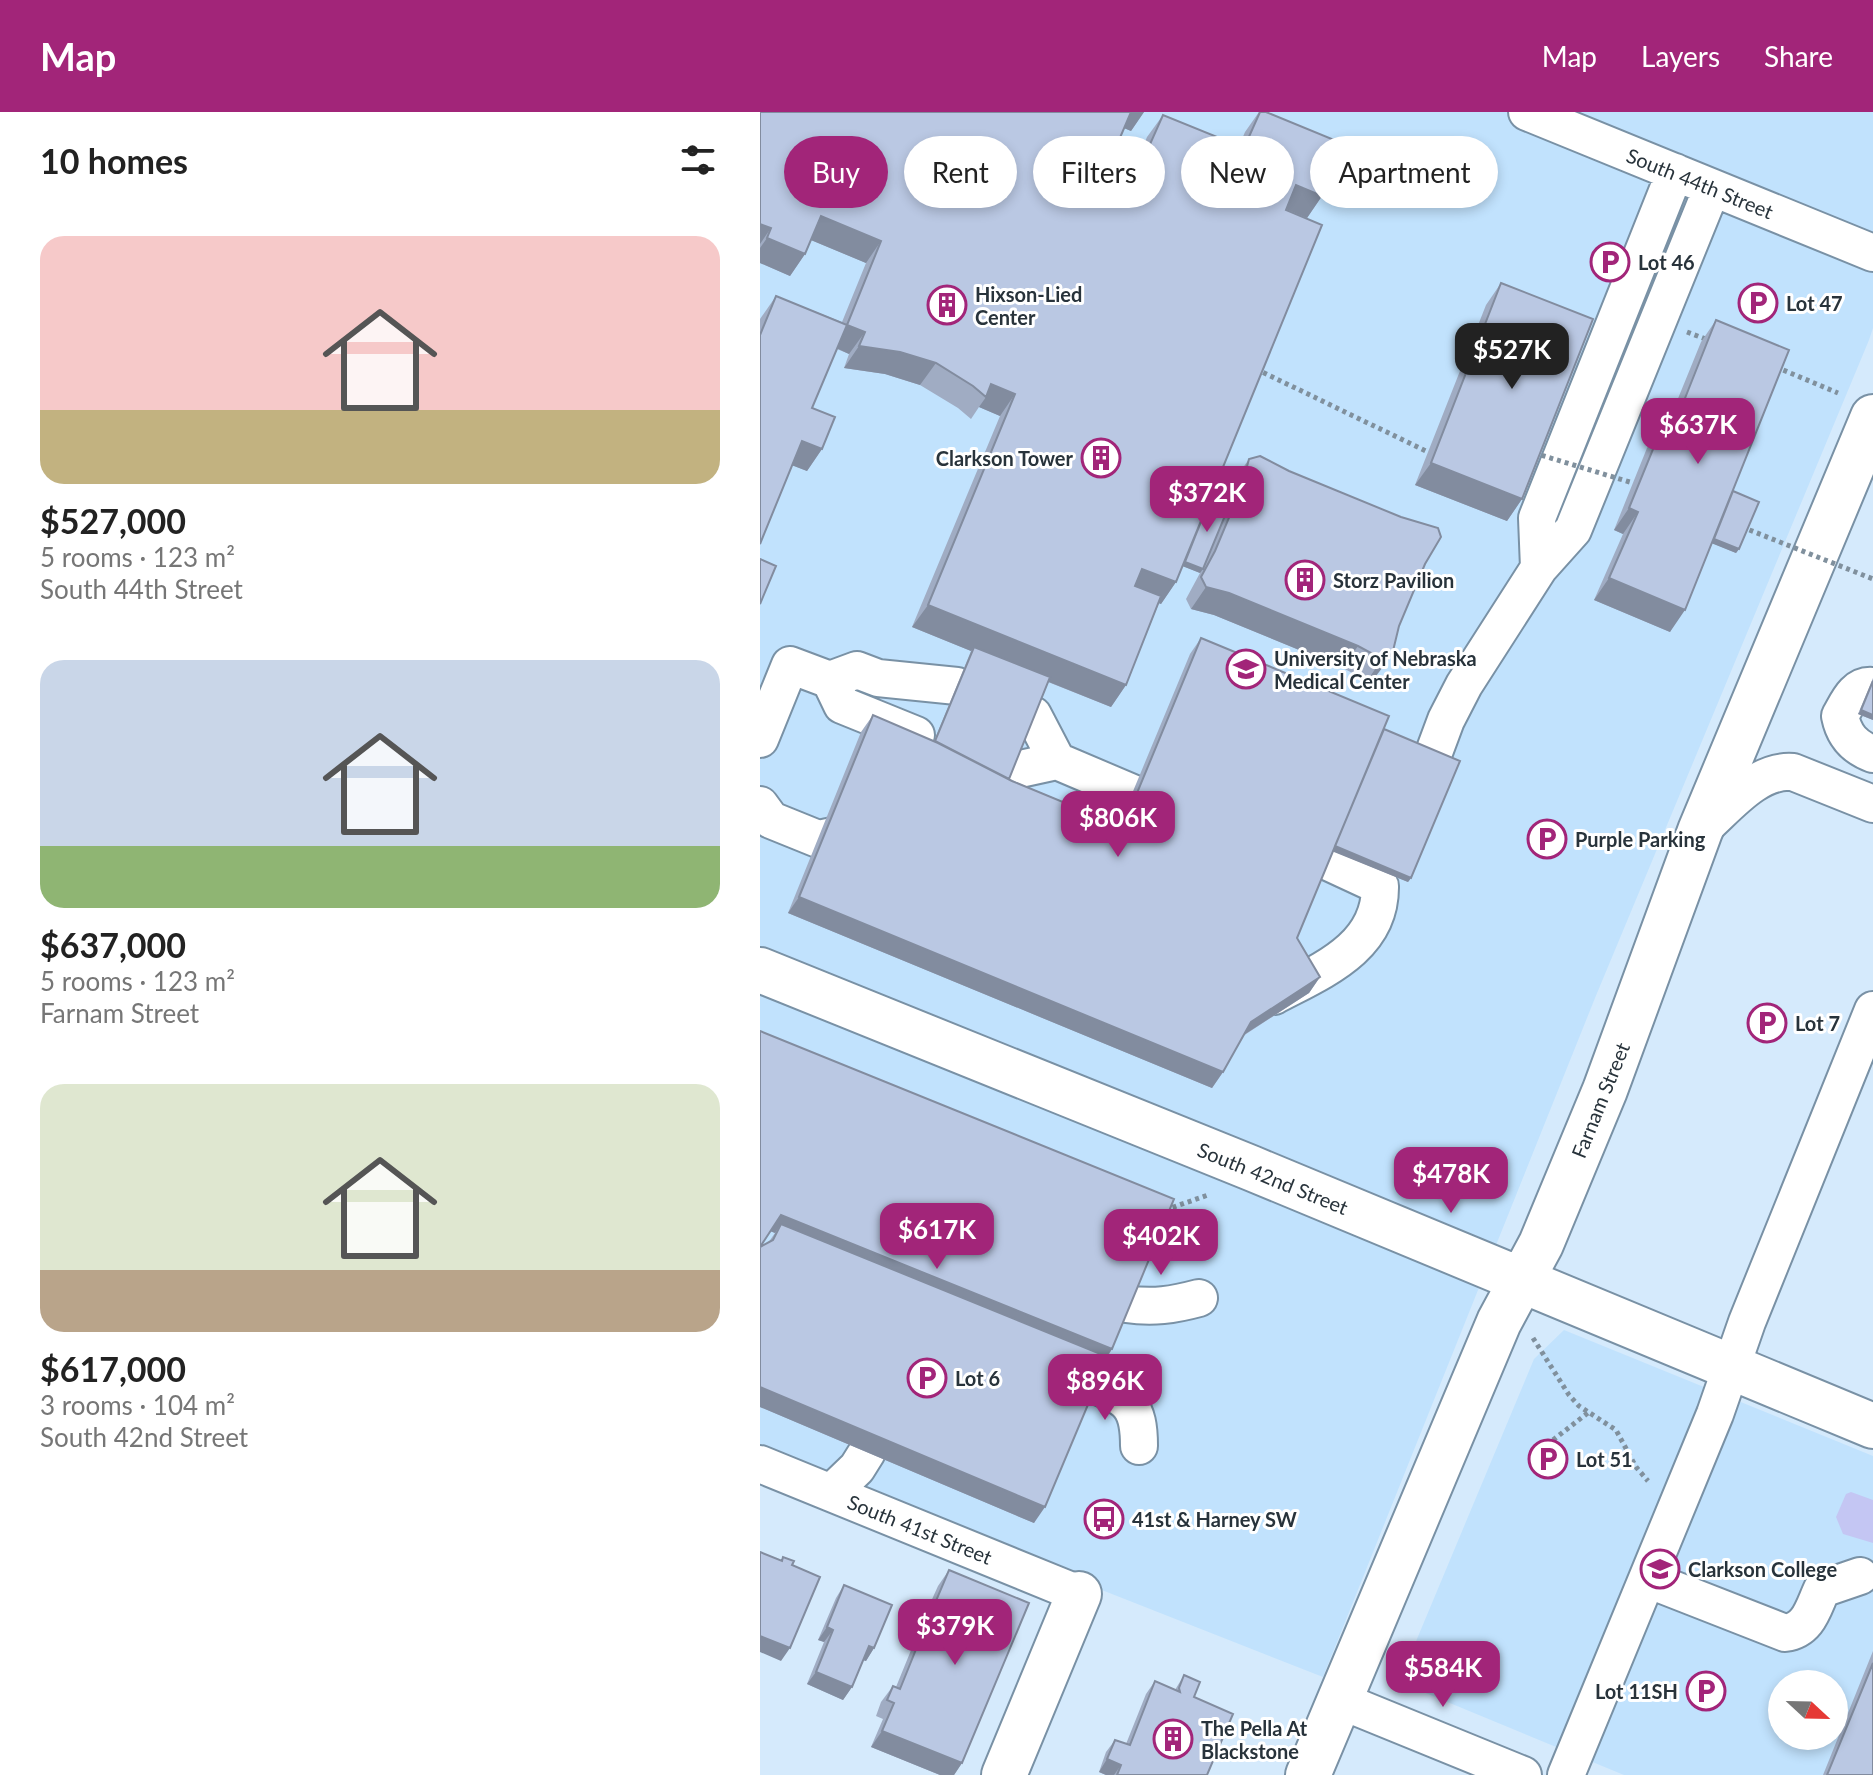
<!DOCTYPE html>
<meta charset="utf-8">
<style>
:root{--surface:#fff;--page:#f6f6f6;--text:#222;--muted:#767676;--accent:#a22579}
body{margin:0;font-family:Lato,sans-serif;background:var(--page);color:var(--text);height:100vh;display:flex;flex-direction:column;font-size:30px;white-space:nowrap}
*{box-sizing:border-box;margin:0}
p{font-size:26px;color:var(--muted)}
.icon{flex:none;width:44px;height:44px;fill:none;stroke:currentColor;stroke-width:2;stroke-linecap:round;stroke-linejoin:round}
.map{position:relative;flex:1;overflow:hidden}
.drawer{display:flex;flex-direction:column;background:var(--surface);width:760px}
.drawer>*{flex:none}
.guide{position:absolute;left:24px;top:24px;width:760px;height:72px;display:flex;gap:16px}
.needle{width:52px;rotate:112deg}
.controls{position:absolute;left:1008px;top:1558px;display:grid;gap:16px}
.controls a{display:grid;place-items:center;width:80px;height:80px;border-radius:50%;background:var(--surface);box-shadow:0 4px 12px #0003;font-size:40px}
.price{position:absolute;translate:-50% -68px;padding:0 18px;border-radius:16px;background:var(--accent);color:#fff;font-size:26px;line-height:52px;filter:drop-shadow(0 2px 4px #0008)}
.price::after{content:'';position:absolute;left:50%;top:48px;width:24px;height:18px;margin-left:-12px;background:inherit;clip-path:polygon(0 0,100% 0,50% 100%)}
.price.selected{background:#222;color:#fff}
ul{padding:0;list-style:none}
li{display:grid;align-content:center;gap:16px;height:424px;padding:0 40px}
li span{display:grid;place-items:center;height:248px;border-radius:24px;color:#555}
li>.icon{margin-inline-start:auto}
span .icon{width:144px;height:144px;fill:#fffc;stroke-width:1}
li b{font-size:34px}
h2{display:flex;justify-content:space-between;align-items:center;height:96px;padding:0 40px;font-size:34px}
.chip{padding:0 28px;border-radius:36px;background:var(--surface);box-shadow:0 4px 12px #0003;font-size:28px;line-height:72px}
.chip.selected{background:var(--accent);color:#fff}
header{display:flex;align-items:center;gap:48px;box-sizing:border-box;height:112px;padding:0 40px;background:var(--accent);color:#fff}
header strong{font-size:38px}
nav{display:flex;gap:44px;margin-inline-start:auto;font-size:28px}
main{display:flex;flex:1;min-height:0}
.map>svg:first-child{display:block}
</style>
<header>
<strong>Map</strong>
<nav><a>Map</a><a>Layers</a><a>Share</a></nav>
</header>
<main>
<section class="drawer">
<h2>10 homes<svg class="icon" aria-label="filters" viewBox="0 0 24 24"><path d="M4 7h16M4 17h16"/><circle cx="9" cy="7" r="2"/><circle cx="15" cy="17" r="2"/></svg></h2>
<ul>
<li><span style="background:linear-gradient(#f6c9c9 70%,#c2b280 0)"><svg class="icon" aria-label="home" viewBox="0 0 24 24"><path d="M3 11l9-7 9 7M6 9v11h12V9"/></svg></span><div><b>$527,000</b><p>5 rooms · 123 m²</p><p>South 44th Street</p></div></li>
<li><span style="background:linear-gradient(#c9d6e8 75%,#8fb573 0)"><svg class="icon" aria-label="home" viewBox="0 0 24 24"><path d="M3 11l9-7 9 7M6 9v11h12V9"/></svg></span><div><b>$637,000</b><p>5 rooms · 123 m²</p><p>Farnam Street</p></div></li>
<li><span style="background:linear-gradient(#dfe7d0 75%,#b9a48a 0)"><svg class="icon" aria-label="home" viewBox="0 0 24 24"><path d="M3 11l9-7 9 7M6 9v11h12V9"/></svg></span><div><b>$617,000</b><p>3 rooms · 104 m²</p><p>South 42nd Street</p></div></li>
</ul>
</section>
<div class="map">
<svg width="1113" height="1663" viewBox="0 0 1113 1663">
<rect width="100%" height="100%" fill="#d5eafc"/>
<path fill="#c1e2fd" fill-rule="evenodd" d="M 0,0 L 1113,0 L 1113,216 L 1109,228 L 835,886 L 563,1565 L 291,1458 L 0,1338 Z
M 804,1218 L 1113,1344 L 1113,1663 L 864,1663 L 639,1570 L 774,1247 ZM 1022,1572 L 1074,1572 L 1074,1624 L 1022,1624 Z"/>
<path fill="#c4c6f3" d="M 1091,1380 L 1113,1388 L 1113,1431 L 1083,1422 L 1076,1405 L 1086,1382 Z"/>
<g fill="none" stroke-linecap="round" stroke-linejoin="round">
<g stroke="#7991a5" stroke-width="40">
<path id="minor" d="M 767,0 L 1113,141
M 779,456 L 777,406 L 915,60
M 70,568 L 97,558 L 118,566 L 197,574
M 1113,574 C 1095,572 1088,590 1080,604 C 1084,624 1094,635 1113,642
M 273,603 L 297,649
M 0,627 L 30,553 L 70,568 L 82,593 L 156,623
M 673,643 L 686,608 L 704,573 L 779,456 L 813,418 L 952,76
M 251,659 L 297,649 L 417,700
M 0,693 L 11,708 L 58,727 L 77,723 L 104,733
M 941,718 C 967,696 996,657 1033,660 L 1113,692
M 514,884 C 561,859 621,836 620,774 L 564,748
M 366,1192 C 393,1196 413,1193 439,1186
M 332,1272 C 369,1286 379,1294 379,1334
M 0,1352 L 319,1482
M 71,1381 L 97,1356 L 107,1340
M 887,1467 L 1025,1521 C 1049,1518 1053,1496 1062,1477 L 1100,1464
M 579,1588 L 763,1663
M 806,1663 L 955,1302 L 987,1210 L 1113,898"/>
</g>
<g stroke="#7991a5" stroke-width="48">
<path id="major" d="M 0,858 L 491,1056 L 1113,1314
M 244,1663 L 319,1482
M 548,1663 L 739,1210 L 781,1132 L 845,978 L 940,719 L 1113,305"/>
</g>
<path stroke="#80909d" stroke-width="5" stroke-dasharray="4 4" stroke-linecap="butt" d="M 927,220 L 948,228
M 1016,255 L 1078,281
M 496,257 L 668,340
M 405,1098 L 448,1083
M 773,1226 L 809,1283 L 819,1294 L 856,1318 L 876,1355 L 888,1369
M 793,1328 L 829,1300
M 1020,1582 L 1022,1584
M 1074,1606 L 1085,1610"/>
<use href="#minor" stroke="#fff" stroke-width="36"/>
<use href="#major" stroke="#fff" stroke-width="44"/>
<path stroke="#80909d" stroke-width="5" stroke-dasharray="4 4" stroke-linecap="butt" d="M 774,341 L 873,371
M 982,415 L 1113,467"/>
</g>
<path fill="#a0acc3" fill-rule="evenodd" d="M 0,0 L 384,0 L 371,19 L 364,16 L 359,28 L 382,37 L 387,25 L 403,3 L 479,34 L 485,20 L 499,0 L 506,0 L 562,84 L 547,106 L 450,387 L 467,394 L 474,369 L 489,347 L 665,452 L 616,564 L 607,569 L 583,556 L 454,503 L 431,497 L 426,487 L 440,461 L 423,454 L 416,470 L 401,492 L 399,491 L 366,573 L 351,595 L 288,570 L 249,667 L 359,713 L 430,542 L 441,526 L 624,617 L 651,766 L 648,770 L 573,739 L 537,826 L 560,865 L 549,881 L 483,924 L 463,960 L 452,976 L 28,801 L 101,620 L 113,603 L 174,629 L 211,539 L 152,515 L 240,304 L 219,295 L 211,307 L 198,296 L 160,273 L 125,262 L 84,256 L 89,242 L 77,237 L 52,296 L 62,337 L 47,359 L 32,353 L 0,432 L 0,207 L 16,184 L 82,210 L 106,151 L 51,128 L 45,142 L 30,164 L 0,151 Z
M 741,171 L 762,387 L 747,409 L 655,373 L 726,193 Z
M 956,208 L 979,437 L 976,441 L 952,431 L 910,520 L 834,488 L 863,422 L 854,418 L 887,336 L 902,315 L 906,316 L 941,230 Z
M 1113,566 L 1113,608 L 1098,602 Z
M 0,919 L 352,1237 L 348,1244 L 274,1411 L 0,1295 ZM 10,1119 L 15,1121 L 8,1131 L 0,1135 Z
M 189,1458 L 202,1651 L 194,1663 L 180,1663 L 111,1635 L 123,1607 L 116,1604 L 121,1590 L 133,1574 L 136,1575 L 156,1526 L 151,1524 L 157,1510 L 168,1494 L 169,1494 L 178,1474 Z
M 84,1473 L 114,1536 L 106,1549 L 103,1548 L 92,1575 L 83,1588 L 47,1572 L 64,1530 L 58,1528 L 76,1486 Z
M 1113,1539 L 1113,1663 L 1063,1663 Z
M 424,1563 L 434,1585 L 447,1663 L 346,1663 L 339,1660 L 346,1640 L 355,1628 L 366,1632 L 386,1582 L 395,1569 L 415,1578 Z"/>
<path fill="#828c9f" d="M 369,0 L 384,0 L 371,19 L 359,14 Z
M 536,73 L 562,84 L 547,106 L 521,95 Z
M 61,104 L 121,129 L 106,151 L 46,126 Z
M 0,112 L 11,116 L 0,132 Z
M 7,126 L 45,142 L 30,164 L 0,151 L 0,136 Z
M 87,213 L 105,220 L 89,242 L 72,234 Z
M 99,234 L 140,240 L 176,251 L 160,273 L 125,262 L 84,256 Z
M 231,272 L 255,282 L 240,304 L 219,295 L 226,285 Z
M 42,329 L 62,337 L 47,359 L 26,351 Z
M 671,351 L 762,387 L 747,409 L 655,373 Z
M 869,396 L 878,400 L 863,422 L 854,418 Z
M 949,424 L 979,437 L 976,441 L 946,429 Z
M 420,447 L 443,457 L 440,461 L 417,452 Z
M 382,457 L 416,470 L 401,492 L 367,479 Z
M 849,466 L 925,498 L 910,520 L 834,488 Z
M 446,475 L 469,481 L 598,534 L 583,556 L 454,503 L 431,497 Z
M 168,493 L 366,573 L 351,595 L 212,539 L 214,535 L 211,539 L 152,515 Z
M 632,543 L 616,564 L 607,569 L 622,547 Z
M 1101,598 L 1113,603 L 1113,608 L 1098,602 Z
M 572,733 L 651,766 L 648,770 L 569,738 Z
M 39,785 L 463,960 L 452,976 L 28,801 Z
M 560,865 L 549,881 L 479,926 L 491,910 Z
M 21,1103 L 352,1237 L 341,1253 L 21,1112 L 15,1121 L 10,1119 Z
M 0,1275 L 285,1395 L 274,1411 L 0,1295 Z
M 67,1515 L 73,1518 L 64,1530 L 58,1528 Z
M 0,1524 L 30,1536 L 21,1549 L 0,1540 Z
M 109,1534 L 114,1536 L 106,1549 L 100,1547 Z
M 56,1560 L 92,1575 L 83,1588 L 47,1572 Z
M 122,1619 L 202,1651 L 194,1663 L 180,1663 L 111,1635 Z
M 347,1647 L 361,1653 L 354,1663 L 346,1663 L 339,1660 Z"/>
<path fill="#bac8e3" stroke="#828c9f" stroke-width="2" d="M 0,0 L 371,0 L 359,28 L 387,39 L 403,3 L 484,36 L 500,0 L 506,0 L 584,32 L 562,84 L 536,73 L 526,98 L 562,113 L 416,470 L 382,457 L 375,474 L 401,484 L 366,573 L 168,493 L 255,282 L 231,272 L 226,285 L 213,274 L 176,251 L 140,240 L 99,234 L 105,220 L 87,213 L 121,129 L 61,104 L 45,142 L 7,126 L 11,116 L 0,112 Z
M 741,171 L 833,207 L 762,387 L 671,351 Z
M 16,184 L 87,213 L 52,296 L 75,305 L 62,337 L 42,329 L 0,432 L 0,223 Z
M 956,208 L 1029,238 L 925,498 L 849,466 L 878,400 L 869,396 L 902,315 L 912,319 Z
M 500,344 L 529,359 L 641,405 L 678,416 L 681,425 L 665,452 L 639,514 L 632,543 L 622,547 L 598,534 L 469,481 L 446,475 L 441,465 L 455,439 L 481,377 L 489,347 Z
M 973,379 L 999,390 L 979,437 L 954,427 Z
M 450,387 L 469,394 L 443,457 L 425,450 Z
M 0,447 L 16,454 L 0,492 Z
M 441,526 L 629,604 L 537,826 L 560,865 L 491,910 L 463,960 L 39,785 L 113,603 L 178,631 L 252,669 L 363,715 Z
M 214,535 L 290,565 L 249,667 L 175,629 Z
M 1113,569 L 1113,603 L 1101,598 Z
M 624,617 L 700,649 L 651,766 L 575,734 Z
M 0,919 L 414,1087 L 352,1237 L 21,1103 L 0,1135 L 13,1128 L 21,1112 L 348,1245 L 285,1395 L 0,1275 Z
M 0,1440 L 22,1449 L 23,1445 L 34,1449 L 32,1453 L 60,1465 L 30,1536 L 0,1524 Z
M 189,1458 L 269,1491 L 202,1651 L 122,1619 L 134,1591 L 127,1588 L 133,1574 L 140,1577 L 167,1510 L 162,1508 L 168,1494 L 173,1496 Z
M 84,1473 L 132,1493 L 114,1536 L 109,1534 L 92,1575 L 56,1560 L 73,1518 L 67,1515 Z
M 1113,1551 L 1113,1663 L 1067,1663 Z
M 424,1563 L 440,1570 L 434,1585 L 473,1602 L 447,1663 L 357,1663 L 361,1653 L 347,1647 L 355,1628 L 370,1633 L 395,1569 L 420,1580 L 419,1576 Z"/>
<defs>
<g id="parking-ring" transform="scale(2)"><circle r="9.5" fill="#fff" stroke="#a22579" stroke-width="1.5"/><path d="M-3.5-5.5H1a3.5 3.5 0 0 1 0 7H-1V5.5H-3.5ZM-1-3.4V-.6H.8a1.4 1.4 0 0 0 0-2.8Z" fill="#a22579"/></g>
<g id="building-ring" transform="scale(2)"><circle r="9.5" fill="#fff" stroke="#a22579" stroke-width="1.5"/><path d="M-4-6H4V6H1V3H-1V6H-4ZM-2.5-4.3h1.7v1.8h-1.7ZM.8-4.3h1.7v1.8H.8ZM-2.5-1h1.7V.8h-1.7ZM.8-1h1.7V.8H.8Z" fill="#a22579"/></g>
<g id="university-ring" transform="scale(2)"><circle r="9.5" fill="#fff" stroke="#a22579" stroke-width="1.5"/><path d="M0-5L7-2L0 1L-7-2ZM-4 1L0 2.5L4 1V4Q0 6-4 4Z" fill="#a22579"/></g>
<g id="bus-ring" transform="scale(2)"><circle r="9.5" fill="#fff" stroke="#a22579" stroke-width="1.5"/><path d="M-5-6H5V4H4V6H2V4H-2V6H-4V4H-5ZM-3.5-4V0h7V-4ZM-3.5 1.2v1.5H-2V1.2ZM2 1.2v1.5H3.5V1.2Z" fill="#a22579"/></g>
</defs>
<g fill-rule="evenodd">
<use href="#parking-ring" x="850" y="150"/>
<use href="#parking-ring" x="998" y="191"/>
<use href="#building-ring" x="187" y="193"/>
<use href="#building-ring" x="341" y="346"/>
<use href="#building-ring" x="545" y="468"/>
<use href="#university-ring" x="486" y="557"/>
<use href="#parking-ring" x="787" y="727"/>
<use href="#parking-ring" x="1007" y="911"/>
<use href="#parking-ring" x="167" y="1266"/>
<use href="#parking-ring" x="788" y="1347"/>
<use href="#bus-ring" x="344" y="1407"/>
<use href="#university-ring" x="900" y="1457"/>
<use href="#parking-ring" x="946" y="1579"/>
<use href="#building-ring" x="413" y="1627"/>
</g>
<g text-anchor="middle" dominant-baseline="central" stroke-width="6" stroke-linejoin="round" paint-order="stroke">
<g font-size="20" fill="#28333b" stroke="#fff">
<text transform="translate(940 71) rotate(22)">South 44th Street</text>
<text transform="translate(840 988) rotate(-68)">Farnam Street</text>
<text transform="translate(513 1066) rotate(22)">South 42nd Street</text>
<text transform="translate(160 1417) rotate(22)">South 41st Street</text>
</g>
<g font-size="20" font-weight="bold" fill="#28333b" stroke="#fff" text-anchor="start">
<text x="878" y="150">Lot 46</text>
<text x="215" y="182">Hixson-Lied<tspan x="215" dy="23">Center</tspan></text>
<text x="1026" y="191">Lot 47</text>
<text x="313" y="346" text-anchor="end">Clarkson Tower</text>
<text x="573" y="468">Storz Pavilion</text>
<text x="514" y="546">University of Nebraska<tspan x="514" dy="23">Medical Center</tspan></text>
<text x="815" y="727">Purple Parking</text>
<text x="1035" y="911">Lot 7</text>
<text x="195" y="1266">Lot 6</text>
<text x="816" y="1347">Lot 51</text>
<text x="372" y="1407">41st &amp; Harney SW</text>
<text x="928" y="1457">Clarkson College</text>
<text x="918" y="1579" text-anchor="end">Lot 11SH</text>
<text x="441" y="1616">The Pella At<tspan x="441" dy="23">Blackstone</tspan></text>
</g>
</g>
</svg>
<div class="controls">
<a><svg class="needle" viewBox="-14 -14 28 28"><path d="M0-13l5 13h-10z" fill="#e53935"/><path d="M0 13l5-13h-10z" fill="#767676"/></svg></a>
</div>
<b class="price selected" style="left:752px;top:279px">$527K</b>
<b class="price" style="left:938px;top:354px">$637K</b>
<b class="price" style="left:447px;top:422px">$372K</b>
<b class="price" style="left:358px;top:747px">$806K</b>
<b class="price" style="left:691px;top:1103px">$478K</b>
<b class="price" style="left:177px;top:1159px">$617K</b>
<b class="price" style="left:401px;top:1165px">$402K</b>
<b class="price" style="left:345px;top:1310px">$896K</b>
<b class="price" style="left:195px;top:1555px">$379K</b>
<b class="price" style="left:683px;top:1597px">$584K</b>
<div class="guide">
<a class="chip selected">Buy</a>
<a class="chip">Rent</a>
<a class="chip">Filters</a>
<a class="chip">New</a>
<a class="chip">Apartment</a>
</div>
</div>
</main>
